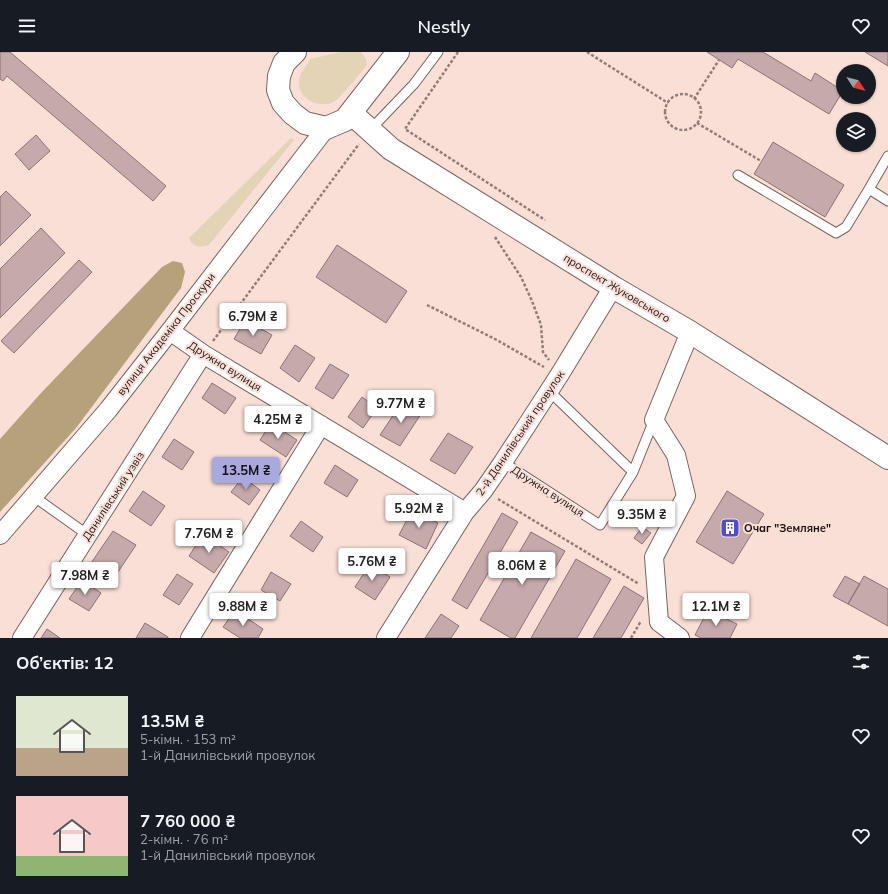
<!DOCTYPE html>
<html lang="uk">
<meta charset="utf-8">
<style>
:root{--surface:#171b24;--page:#20242c;--text:#f1f3f6;--muted:#9ea1a6;--accent:#a9a9e0}
body{margin:0;font-family:Mulish,sans-serif;background:var(--page);color:var(--text);height:100vh;display:flex;flex-direction:column;font-size:15px;white-space:nowrap}
*{box-sizing:border-box;margin:0}
p{font-size:13px;color:var(--muted)}
.icon{flex:none;width:22px;height:22px;fill:none;stroke:currentColor;stroke-width:2;stroke-linecap:round;stroke-linejoin:round}
.map{position:relative;height:586px;overflow:hidden}
.drawer{display:flex;flex-direction:column;background:var(--surface);flex:1}
.drawer>*{flex:none}
.needle{width:26px;rotate:126deg}
.tools{position:absolute;left:836px;top:12px;display:grid;gap:8px}
.tools a{display:grid;place-items:center;width:40px;height:40px;border-radius:50%;background:var(--surface);box-shadow:0 1px 3px #0004;font-size:20px}
.price{position:absolute;translate:-50% -34px;padding:0 9px;border-radius:4px;background:#fff;color:#222;font-size:13px;line-height:26px;filter:drop-shadow(0 1px 2px #0008)}
.price::after{content:'';position:absolute;left:50%;top:24px;width:12px;height:9px;margin-left:-6px;background:inherit;clip-path:polygon(0 0,100% 0,50% 100%)}
.price.current{background:var(--accent);color:#111}
ul{padding:0;list-style:none}
li{display:flex;align-items:center;gap:12px;height:100px;padding:0 16px}
li span{display:grid;place-items:center;flex:none;width:112px;height:80px;border-radius:0px;color:#555}
li>.icon{margin-inline-start:auto}
span .icon{width:48px;height:48px;fill:#fffc;stroke-width:1}
li b{font-size:17px}
h2{display:flex;justify-content:space-between;align-items:center;height:48px;padding:0 16px;font-size:17px}
header{display:flex;justify-content:space-between;align-items:center;height:52px;padding:0 16px;background:var(--surface);font-size:18px;font-weight:600}
.map>svg:first-child{display:block}
</style>
<header><svg class="icon" aria-label="menu" viewBox="0 0 24 24"><path d="M4 6h16M4 12h16M4 18h16"/></svg>Nestly<svg class="icon" aria-label="heart" viewBox="0 0 24 24"><path d="M12 20l-8-8c-3-5 5-10 8-4 3-6 11-1 8 4z"/></svg></header>
<div class="map">
<svg width="888" height="586" viewBox="0 0 888 586">
<rect width="100%" height="100%" fill="#fadfd7"/>
<path fill="#e3d4b6" d="M 341,0 L 361,0 L 366,7 L 367,13 C 362,19 339,48 334,50 C 319,57 297,47 299,29 C 299,22 307,13 310,7 Z
M 291,86 L 294,88 L 209,193 C 200,196 192,195 189,186 Z"/>
<path fill="#b5a17a" d="M 173,209 L 182,211 L 185,220 L 181,236 L 76,376 L 0,460 L 0,387 L 41,341 L 162,215 Z"/>
<path fill="#c5a9ab" stroke="#8c7374" d="M 0,0 L 10,0 L 166,134 L 153,149 L 7,24 L 3,29 L 0,27 Z
M 707,0 L 763,0 L 811,29 L 815,21 L 843,39 L 829,62 L 738,7 L 732,16 Z
M 865,0 L 888,0 L 888,14 Z
M 36,83 L 50,99 L 29,118 L 15,102 Z
M 773,90 L 844,133 L 825,165 L 754,122 Z
M 6,139 L 31,163 L 0,194 L 0,145 Z
M 41,176 L 65,201 L 0,266 L 0,217 Z
M 337,193 L 407,239 L 386,271 L 316,225 Z
M 79,208 L 92,220 L 14,301 L 1,289 Z
M 245,268 L 272,283 L 261,302 L 234,287 Z
M 295,293 L 315,306 L 299,330 L 280,316 Z
M 330,312 L 349,323 L 333,347 L 315,336 Z
M 212,331 L 236,346 L 225,362 L 202,346 Z
M 362,345 L 377,356 L 363,376 L 348,365 Z
M 402,350 L 421,362 L 400,394 L 380,383 Z
M 271,371 L 297,388 L 286,405 L 260,388 Z
M 448,381 L 473,395 L 455,422 L 430,408 Z
M 174,387 L 194,400 L 182,418 L 162,405 Z
M 335,413 L 358,428 L 347,445 L 324,431 Z
M 243,425 L 260,438 L 249,453 L 231,440 Z
M 143,439 L 165,454 L 151,474 L 129,459 Z
M 727,439 L 764,462 L 733,512 L 696,490 Z
M 412,458 L 438,471 L 426,497 L 399,483 Z
M 502,461 L 518,470 L 467,557 L 452,548 Z
M 301,469 L 323,485 L 313,500 L 290,484 Z
M 642,475 L 651,481 L 642,492 L 634,486 Z
M 113,479 L 136,493 L 114,526 L 91,511 Z
M 531,480 L 565,499 L 515,586 L 511,586 L 480,568 Z
M 203,482 L 229,500 L 214,521 L 189,504 Z
M 576,507 L 611,527 L 577,586 L 531,586 Z
M 370,512 L 390,525 L 375,548 L 355,535 Z
M 271,520 L 291,532 L 280,549 L 261,538 Z
M 177,522 L 193,532 L 179,553 L 163,543 Z
M 845,524 L 860,532 L 848,552 L 833,544 Z
M 864,524 L 888,537 L 888,574 L 848,552 Z
M 82,528 L 101,541 L 89,559 L 69,547 Z
M 624,534 L 644,546 L 621,586 L 593,586 Z
M 235,558 L 263,577 L 258,586 L 240,586 L 223,575 Z
M 708,558 L 737,572 L 730,586 L 701,586 L 695,583 Z
M 441,562 L 459,574 L 451,586 L 425,586 Z
M 145,571 L 168,585 L 168,586 L 136,586 Z
M 47,577 L 60,586 L 41,586 Z"/>
<g fill="none" stroke-linecap="round" stroke-linejoin="round">
<g stroke="#7a635c" stroke-width="11">
<path id="lane" d="M 370,78 L 414,32 L 438,0
M 888,104 L 869,137 L 888,149
M 738,123 L 836,181 L 846,175 L 869,137
M 549,339 L 633,420
M 503,410 L 600,473 L 633,420 L 654,368
M 33,444 L 88,483"/>
</g>
<g stroke="#7a635c" stroke-width="20">
<path id="street" d="M 170,279 L 203,302 L 465,460
M 0,483 L 108,358 L 170,279 L 326,76
M 22,586 L 203,302
M 190,586 L 321,373
M 386,586 L 465,460 L 483,439 L 503,410 L 560,322 L 613,235
M 680,586 L 659,570 L 654,505 L 686,444 L 676,403 L 654,368 L 690,280"/>
</g>
<g stroke="#7a635c" stroke-width="24">
<path id="secondary" d="M 295,0 L 284,11 L 279,24 L 278,38 L 283,51 L 293,62 L 305,71 L 326,76 L 345,68 L 398,0
M 351,61 L 391,97 L 613,235 L 690,280 L 888,406"/>
</g>
<path stroke="#8f7d77" stroke-width="2.5" stroke-dasharray="3 2" stroke-linecap="butt" d="M 458,0 L 405,77 L 545,168
M 587,0 L 668,51
M665 60a18 18 0 1 1 36 0a18 18 0 1 1-36 0Z
M 694,47 L 719,8
M 697,71 L 761,109
M 495,185 L 521,225 L 532,249 L 541,273 L 543,300 L 549,308
M 427,253 L 495,287 L 544,315
M 213,289 L 359,92
M 498,447 L 639,532
M 631,586 L 641,569"/>
<use href="#lane" stroke="#fff" stroke-width="9"/>
<use href="#street" stroke="#fff" stroke-width="18"/>
<use href="#secondary" stroke="#fff" stroke-width="22"/>
</g>
<defs>
<g id="building-square" transform="scale(1)"><rect x="-9" y="-9" width="18" height="18" rx="4" fill="#514fc6" stroke="#fadfd7"/><path d="M-4-6H4V6H1V3H-1V6H-4ZM-2.5-4.3h1.7v1.8h-1.7ZM.8-4.3h1.7v1.8H.8ZM-2.5-1h1.7V.8h-1.7ZM.8-1h1.7V.8H.8Z" fill="#fff"/></g>
</defs>
<g fill-rule="evenodd">
<use href="#building-square" x="730" y="476"/>
</g>
<g text-anchor="middle" dominant-baseline="central" stroke-width="4" stroke-linejoin="round" paint-order="stroke">
<g font-size="11" fill="#19110e" stroke="#fadfd7">
<text transform="translate(617 236) rotate(31)">проспект Жуковського</text>
<text transform="translate(166 282) rotate(-52)">вулиця Академіка Проскури</text>
<text transform="translate(225 314) rotate(32)">Дружна вулиця</text>
<text transform="translate(520 381) rotate(-56)">2-й Данилівський провулок</text>
<text transform="translate(548 439) rotate(33)">Дружна вулиця</text>
<text transform="translate(113 444) rotate(-57)">Данилівський узвіз</text>
</g>
<g font-size="11" font-weight="bold" fill="#19110e" stroke="#fadfd7" text-anchor="start">
<text x="744" y="476">Очаг "Земляне"</text>
</g>
</g>
</svg>
<div class="tools">
<a><svg class="needle" viewBox="-14 -14 28 28"><path d="M0-13l5 13h-10z" fill="#e53935"/><path d="M0 13l5-13h-10z" fill="#9ea1a6"/></svg></a>
<a><svg class="icon" aria-label="layers" viewBox="0 0 24 24"><path d="M12 4l9 5-9 5-9-5zM3 14l9 5 9-5"/></svg></a>
</div>
<b class="price" style="left:253px;top:285px">6.79M ₴</b>
<b class="price" style="left:401px;top:372px">9.77M ₴</b>
<b class="price" style="left:278px;top:388px">4.25M ₴</b>
<b class="price current" style="left:246px;top:439px">13.5M ₴</b>
<b class="price" style="left:419px;top:477px">5.92M ₴</b>
<b class="price" style="left:642px;top:483px">9.35M ₴</b>
<b class="price" style="left:209px;top:502px">7.76M ₴</b>
<b class="price" style="left:372px;top:530px">5.76M ₴</b>
<b class="price" style="left:522px;top:534px">8.06M ₴</b>
<b class="price" style="left:85px;top:544px">7.98M ₴</b>
<b class="price" style="left:243px;top:575px">9.88M ₴</b>
<b class="price" style="left:716px;top:575px">12.1M ₴</b>
</div>
<section class="drawer">
<h2>Об’єктів: 12<svg class="icon" aria-label="filters" viewBox="0 0 24 24"><path d="M4 7h16M4 17h16"/><circle cx="9" cy="7" r="2"/><circle cx="15" cy="17" r="2"/></svg></h2>
<ul>
<li><span style="background:linear-gradient(#dfe7d0 65%,#b9a48a 0)"><svg class="icon" aria-label="home" viewBox="0 0 24 24"><path d="M3 11l9-7 9 7M6 9v11h12V9"/></svg></span><div><b>13.5M ₴</b><p>5-кімн. · 153 m²</p><p>1-й Данилівський провулок</p></div><svg class="icon" aria-label="heart" viewBox="0 0 24 24"><path d="M12 20l-8-8c-3-5 5-10 8-4 3-6 11-1 8 4z"/></svg></li>
<li><span style="background:linear-gradient(#f6c9c9 75%,#8fb573 0)"><svg class="icon" aria-label="home" viewBox="0 0 24 24"><path d="M3 11l9-7 9 7M6 9v11h12V9"/></svg></span><div><b>7 760 000 ₴</b><p>2-кімн. · 76 m²</p><p>1-й Данилівський провулок</p></div><svg class="icon" aria-label="heart" viewBox="0 0 24 24"><path d="M12 20l-8-8c-3-5 5-10 8-4 3-6 11-1 8 4z"/></svg></li>
</ul>
</section>
